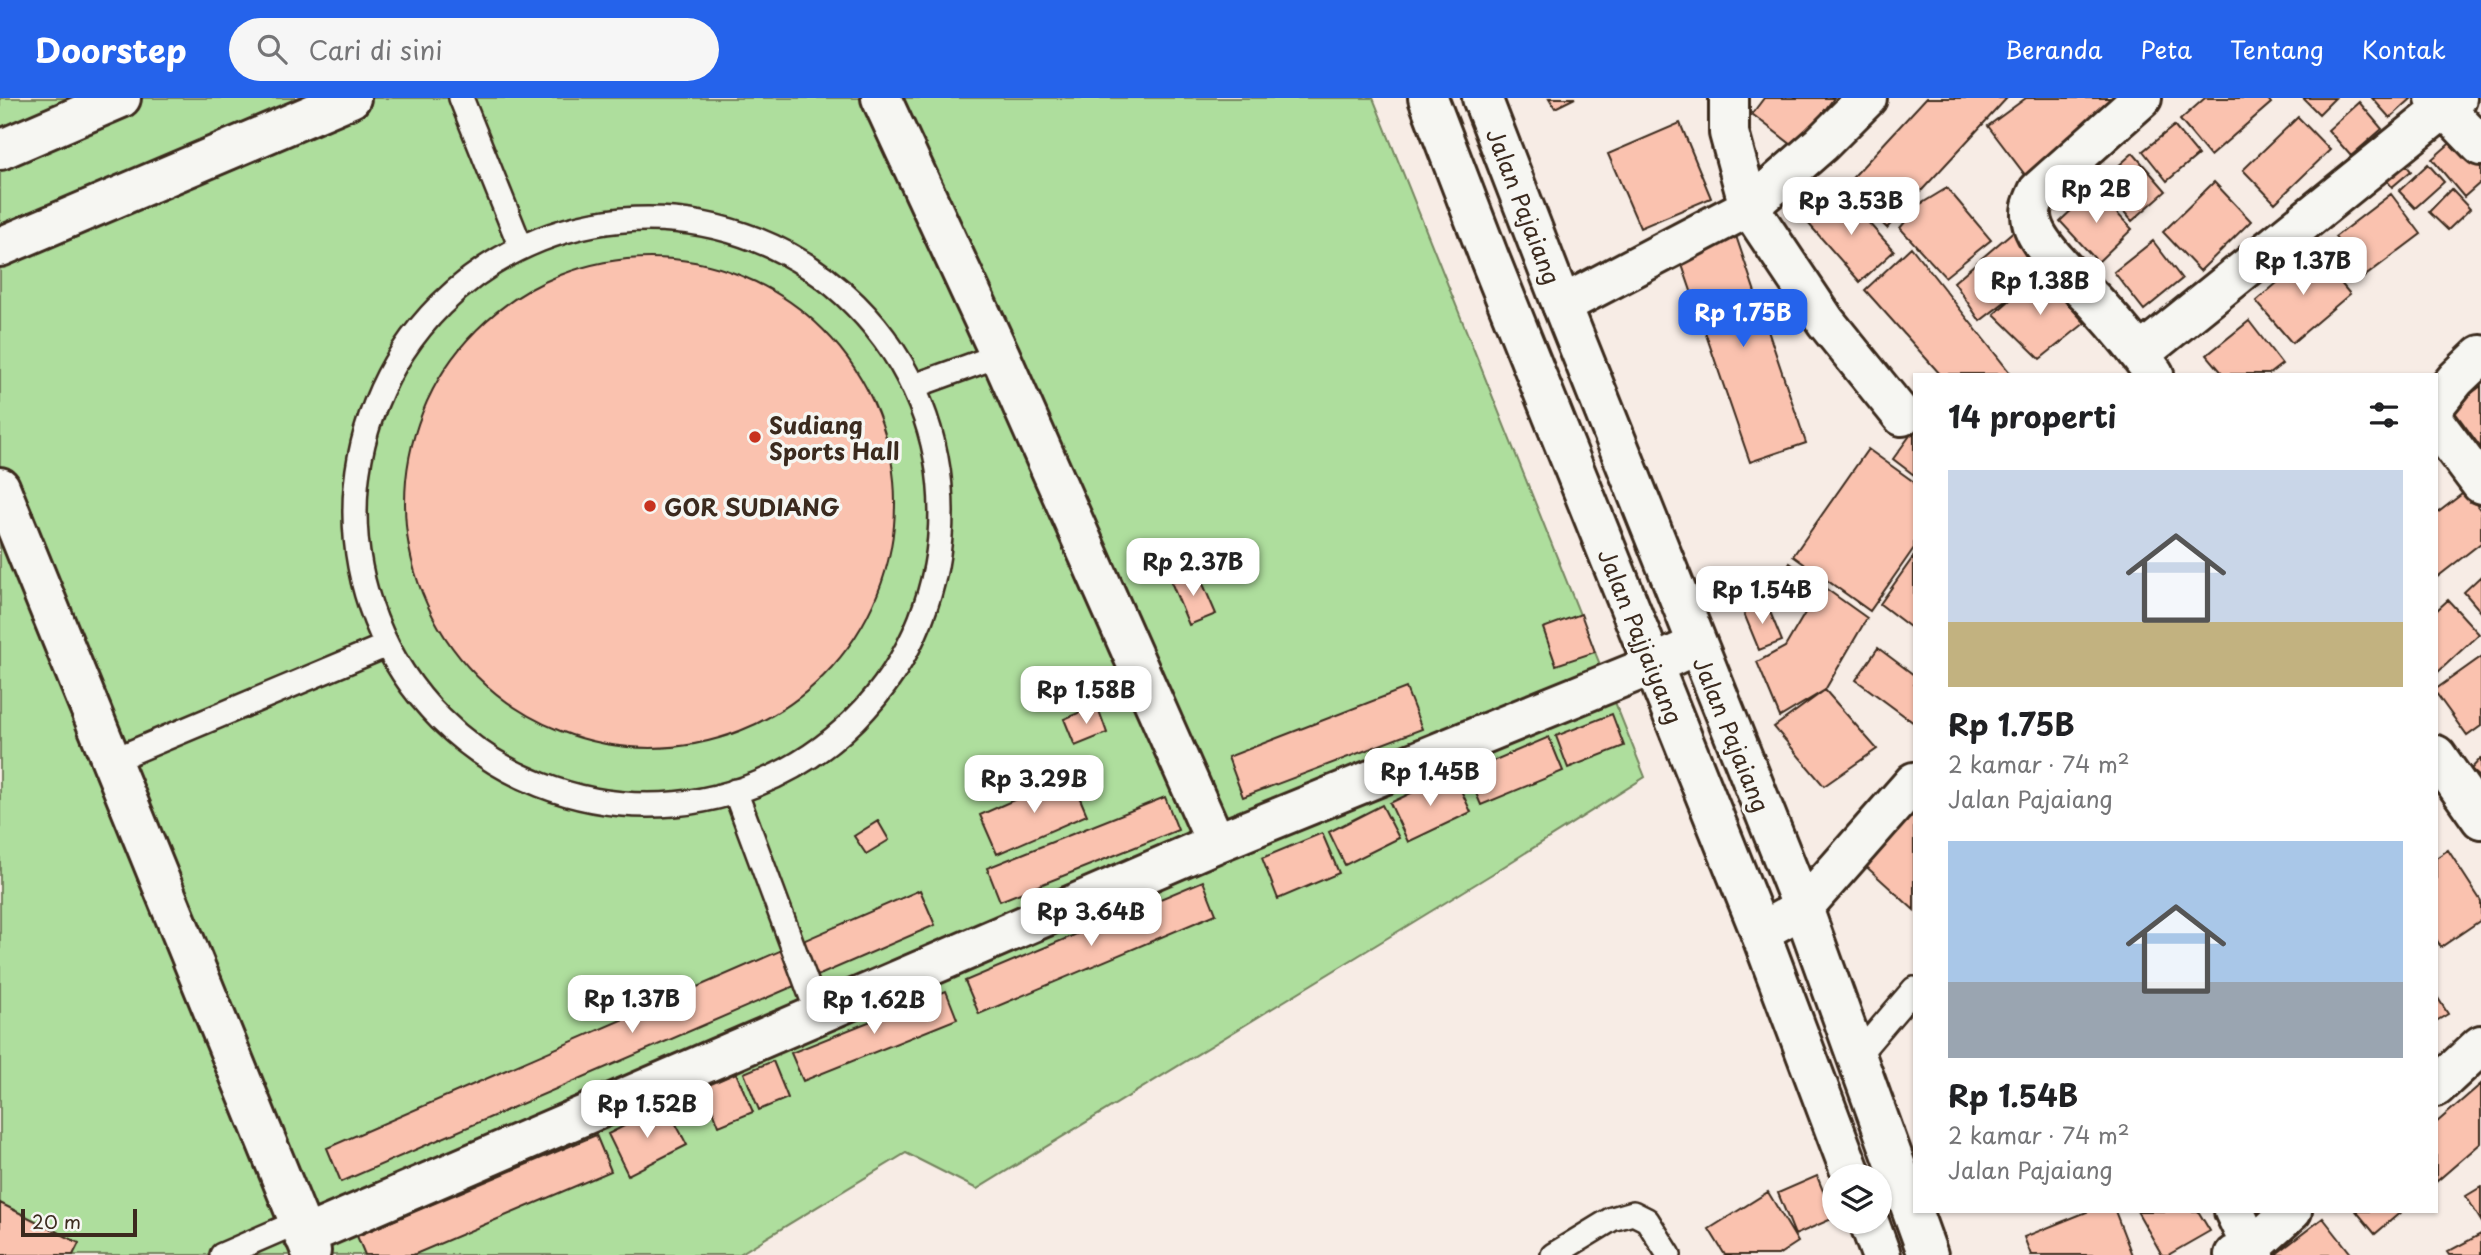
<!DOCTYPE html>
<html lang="id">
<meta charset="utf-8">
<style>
:root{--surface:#fff;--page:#f6f6f6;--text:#202124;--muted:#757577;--accent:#2563eb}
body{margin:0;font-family:"Playpen Sans",sans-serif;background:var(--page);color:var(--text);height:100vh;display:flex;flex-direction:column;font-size:26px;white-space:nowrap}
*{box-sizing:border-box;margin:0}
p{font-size:23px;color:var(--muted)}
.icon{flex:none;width:38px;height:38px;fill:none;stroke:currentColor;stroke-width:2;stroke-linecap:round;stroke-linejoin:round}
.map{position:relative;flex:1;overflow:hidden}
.sheet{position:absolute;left:1913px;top:275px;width:525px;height:840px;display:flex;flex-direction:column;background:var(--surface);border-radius:0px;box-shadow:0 2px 5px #0004}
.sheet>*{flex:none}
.tools{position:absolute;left:1822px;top:1066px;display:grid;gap:14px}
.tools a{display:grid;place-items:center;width:70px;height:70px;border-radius:50%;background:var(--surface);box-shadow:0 2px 5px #0004;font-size:35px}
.scale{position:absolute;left:21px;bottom:18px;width:116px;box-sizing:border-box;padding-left:7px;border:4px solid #3b2a1e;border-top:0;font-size:19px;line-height:24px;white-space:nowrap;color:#3b2a1e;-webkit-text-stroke:5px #f6f6f2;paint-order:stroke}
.price{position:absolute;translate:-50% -60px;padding:0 16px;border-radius:14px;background:#fff;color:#222;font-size:23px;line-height:46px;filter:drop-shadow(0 2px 4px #0008)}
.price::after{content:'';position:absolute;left:50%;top:42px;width:21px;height:16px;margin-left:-10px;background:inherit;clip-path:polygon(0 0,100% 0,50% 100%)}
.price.on{background:var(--accent);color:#fff}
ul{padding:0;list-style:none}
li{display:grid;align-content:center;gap:14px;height:371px;padding:0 35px}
li span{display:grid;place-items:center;height:217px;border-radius:0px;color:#555}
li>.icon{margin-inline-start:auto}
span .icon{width:126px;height:126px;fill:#fffc;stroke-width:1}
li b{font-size:30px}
h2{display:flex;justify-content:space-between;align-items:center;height:84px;padding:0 35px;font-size:30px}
header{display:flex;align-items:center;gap:42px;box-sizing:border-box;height:98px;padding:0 35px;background:var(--accent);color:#fff}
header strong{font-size:33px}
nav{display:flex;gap:38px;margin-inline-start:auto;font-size:24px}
.search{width:490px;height:63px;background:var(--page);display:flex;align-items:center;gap:18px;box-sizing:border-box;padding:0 24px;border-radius:38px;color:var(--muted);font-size:26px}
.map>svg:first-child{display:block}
</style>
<header>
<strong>Doorstep</strong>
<div class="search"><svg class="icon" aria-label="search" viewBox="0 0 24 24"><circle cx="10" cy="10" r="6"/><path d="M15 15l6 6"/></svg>Cari di sini</div>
<nav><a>Beranda</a><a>Peta</a><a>Tentang</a><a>Kontak</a></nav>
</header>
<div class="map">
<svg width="2481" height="1157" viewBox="0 0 2481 1157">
<rect width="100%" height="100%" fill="#f7ece5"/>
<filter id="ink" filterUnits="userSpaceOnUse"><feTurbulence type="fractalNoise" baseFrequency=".0143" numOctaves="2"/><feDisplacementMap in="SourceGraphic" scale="14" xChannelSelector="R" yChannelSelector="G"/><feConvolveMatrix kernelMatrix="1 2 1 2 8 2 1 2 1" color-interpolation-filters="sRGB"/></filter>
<g filter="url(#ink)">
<path fill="#aede9d" stroke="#74845e" stroke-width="2" d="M 0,0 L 1373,0 L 1645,679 L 1492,776 L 977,1091 L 906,1055 L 738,1157 L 0,1157 Z"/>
<path fill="#fac2af" stroke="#3b2a1e" stroke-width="2" d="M 1549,0 L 1575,0 L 1555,10 Z
M 1764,0 L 1834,0 L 1796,50 L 1752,16 Z
M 1926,0 L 2007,0 L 1887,130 L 1844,89 Z
M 2026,0 L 2129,0 L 2026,78 L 1988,28 Z
M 2205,0 L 2267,0 L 2271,5 L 2210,58 L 2180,22 Z
M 2303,0 L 2335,0 L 2319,16 Z
M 2372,0 L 2412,0 L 2390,20 Z
M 2359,4 L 2382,31 L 2351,58 L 2328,32 Z
M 2298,19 L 2330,52 L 2275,105 L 2243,72 Z
M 1680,25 L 1711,100 L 1640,130 L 1608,56 Z
M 2174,28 L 2198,57 L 2167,83 L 2143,53 Z
M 2464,33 L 2481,53 L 2481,84 L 2464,99 L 2432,61 Z
M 2133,55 L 2166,93 L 2132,123 L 2099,85 Z
M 2402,62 L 2411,73 L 2392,89 L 2383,78 Z
M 2428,66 L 2444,84 L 2415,110 L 2399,93 Z
M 2214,84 L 2251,123 L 2200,173 L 2163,134 Z
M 1947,90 L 1991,142 L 1945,179 L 1900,130 L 1919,107 Z
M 2094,91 L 2132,131 L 2098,164 L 2060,123 Z
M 2451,91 L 2470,111 L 2448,132 L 2429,114 Z
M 1841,94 L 1894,153 L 1860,184 L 1808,125 Z
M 2391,96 L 2421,136 L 2364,179 L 2335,139 Z
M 2016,131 L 2049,170 L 1980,223 L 1954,184 Z
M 1736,138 L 1806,345 L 1750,364 L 1679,158 Z
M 2153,143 L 2182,181 L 2144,212 L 2114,174 Z
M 1911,149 L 2011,276 L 1940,276 L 1865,192 Z
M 2314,153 L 2350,196 L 2292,245 L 2256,203 Z
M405 405a245 245 0 1 1 490 0a245 245 0 1 1-490 0Z
M 2040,176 L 2085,225 L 2040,261 L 1994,216 Z
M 2249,223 L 2282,266 L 2269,276 L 2223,276 L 2207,257 Z
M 2481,288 L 2481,350 L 2452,310 Z
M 1914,332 L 1914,377 L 1893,361 Z
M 1868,351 L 1914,384 L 1914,450 L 1870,513 L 1793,458 Z
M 2466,393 L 2481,413 L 2481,445 L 2436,480 L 2436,416 Z
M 1914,458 L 1914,532 L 1880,506 Z
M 1790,465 L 1867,520 L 1825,592 L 1780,619 L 1757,564 L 1785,549 L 1805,515 L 1773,491 Z
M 1197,472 L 1216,516 L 1189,527 L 1171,484 Z
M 2481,478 L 2481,514 L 2464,494 Z
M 2448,502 L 2479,536 L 2436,576 L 2436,513 Z
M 1766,504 L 1782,543 L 1759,552 L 1743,513 Z
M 1581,516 L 1595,554 L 1556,567 L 1543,530 Z
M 1878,550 L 1914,577 L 1914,625 L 1856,582 Z
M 2481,559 L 2481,628 L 2467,638 L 2436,595 L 2436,591 Z
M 1406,590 L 1422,631 L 1243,699 L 1228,659 Z
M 1825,592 L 1877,651 L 1824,688 L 1774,629 Z
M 1097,607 L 1107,635 L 1075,648 L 1064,621 Z
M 1612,616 L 1624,648 L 1568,670 L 1556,638 Z
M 1549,639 L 1563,673 L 1481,707 L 1467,674 Z
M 2481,660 L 2481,680 L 2471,671 Z
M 1453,675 L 1471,714 L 1408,744 L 1390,705 Z
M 1070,677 L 1087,717 L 997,756 L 980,717 Z
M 1165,699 L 1178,732 L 1000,803 L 987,770 Z
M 1914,702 L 1914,812 L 1860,763 Z
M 1382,707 L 1399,740 L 1345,767 L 1329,734 Z
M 878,723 L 889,742 L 866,756 L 854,738 Z
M 1322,735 L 1339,775 L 1278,801 L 1262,760 Z
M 2448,752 L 2481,803 L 2481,822 L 2441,849 L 2436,841 L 2436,760 Z
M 1203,783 L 1216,816 L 979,916 L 965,883 Z
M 920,792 L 935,827 L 341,1084 L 327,1050 Z
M 946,893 L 957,921 L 803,983 L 791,955 Z
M 2436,897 L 2448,916 L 2436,923 Z
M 773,963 L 788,1000 L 759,1012 L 744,975 Z
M 736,975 L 753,1014 L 719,1028 L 704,989 Z
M 2481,986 L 2481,1045 L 2436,1084 L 2436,1025 Z
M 666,1007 L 687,1047 L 628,1077 L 608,1036 Z
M 596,1037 L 611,1073 L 413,1157 L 365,1157 L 357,1138 Z
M 1817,1078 L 1834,1120 L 1795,1137 L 1778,1095 Z
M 2481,1089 L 2481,1123 L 2466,1098 Z
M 1768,1094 L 1798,1144 L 1778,1157 L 1725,1157 L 1709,1131 Z
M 0,1105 L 79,1145 L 73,1157 L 0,1157 Z
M 2089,1113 L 2115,1113 L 2132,1157 L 2031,1157 L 2024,1139 Z
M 2137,1113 L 2198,1113 L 2210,1133 L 2168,1157 L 2162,1157 Z
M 2356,1113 L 2402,1113 L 2375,1136 Z
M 2323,1120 L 2352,1157 L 2275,1157 Z
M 2481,1136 L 2481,1157 L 2449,1157 L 2447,1154 Z"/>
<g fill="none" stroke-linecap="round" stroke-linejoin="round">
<g stroke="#3b2a1e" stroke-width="28">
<path id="lane" d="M 461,0 L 520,147
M355 414a293 293 0 1 1 586 0a293 293 0 1 1-586 0Z
M 914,288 L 1000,257
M 111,663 L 385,548
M 735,693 L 818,916
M 1857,958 L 1914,891
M 222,1157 L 298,1124
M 1553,1157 L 1612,1121 L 1633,1115 L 1647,1122 L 1669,1157"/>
</g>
<g stroke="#3b2a1e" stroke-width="44">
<path id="street" d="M 881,0 L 1000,257 L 1216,745
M 1729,0 L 1729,35 L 1749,109 L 1826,224 L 1902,318
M 2142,0 L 2038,93 C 2033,104 2029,112 2032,124 C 2037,149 2081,188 2099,208 C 2119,230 2137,252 2154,276
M 2435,0 L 2481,48
M 0,52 L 121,0
M 0,149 L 351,0
M 1562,207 L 1749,109 L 1821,46 L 1867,0
M 2140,256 L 2457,0
M 2436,306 L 2456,281 L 2481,257
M 2436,326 L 2481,386
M 0,389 L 311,1153
M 2436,657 L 2481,721
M 1760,834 L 1803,810 L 1914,684
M 2436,989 L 2481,947
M 2234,1113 L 2255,1157
M 304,1138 L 1216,745 L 1653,567 L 1696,547
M 2234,1157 L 2252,1149 L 2292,1113"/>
</g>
<g stroke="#3b2a1e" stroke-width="44">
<path id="secondary" d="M 1428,0 L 1489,159 L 1757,826 L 1852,1078
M 1482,0 L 1562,207 L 1803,810 L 1928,1157
M 1869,1124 L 1881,1157"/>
</g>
<use href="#lane" stroke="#f6f6f2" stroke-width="23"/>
<use href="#street" stroke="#f6f6f2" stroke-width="38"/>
<use href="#secondary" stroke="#f6f6f2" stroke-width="38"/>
</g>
</g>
<g fill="#c8321e" stroke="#f6f6f2" stroke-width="2.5">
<circle cx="755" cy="339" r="7"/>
<circle cx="650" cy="408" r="7"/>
</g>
<g text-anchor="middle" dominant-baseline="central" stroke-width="7" stroke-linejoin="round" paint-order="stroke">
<g font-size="23" fill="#3b2a1e" stroke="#f6f6f2">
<text transform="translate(1524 108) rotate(69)">Jalan Pajaiang</text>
<text transform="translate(1641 538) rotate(68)">Jalan Pajjaiyang</text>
<text transform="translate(1732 636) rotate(68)">Jalan Pajaiang</text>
</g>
<g font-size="23" font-weight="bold" fill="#3b2a1e" stroke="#f6f6f2" text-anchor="start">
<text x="769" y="326">Sudiang<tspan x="769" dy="26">Sports Hall</tspan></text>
<text x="664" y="408">GOR SUDIANG</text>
</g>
</g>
</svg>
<div class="tools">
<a><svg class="icon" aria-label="layers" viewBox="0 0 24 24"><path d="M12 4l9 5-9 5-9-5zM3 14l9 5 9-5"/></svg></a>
</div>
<div class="scale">20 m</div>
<b class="price" style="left:2096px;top:127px">Rp 2B</b>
<b class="price" style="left:1851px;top:139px">Rp 3.53B</b>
<b class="price" style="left:2303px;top:199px">Rp 1.37B</b>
<b class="price" style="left:2040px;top:219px">Rp 1.38B</b>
<b class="price on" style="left:1743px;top:251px">Rp 1.75B</b>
<b class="price" style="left:1193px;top:500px">Rp 2.37B</b>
<b class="price" style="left:1762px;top:528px">Rp 1.54B</b>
<b class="price" style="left:1086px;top:628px">Rp 1.58B</b>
<b class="price" style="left:1430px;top:710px">Rp 1.45B</b>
<b class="price" style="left:1034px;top:717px">Rp 3.29B</b>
<b class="price" style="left:1091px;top:850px">Rp 3.64B</b>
<b class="price" style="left:632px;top:937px">Rp 1.37B</b>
<b class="price" style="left:874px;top:938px">Rp 1.62B</b>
<b class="price" style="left:647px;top:1042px">Rp 1.52B</b>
<section class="sheet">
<h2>14 properti<svg class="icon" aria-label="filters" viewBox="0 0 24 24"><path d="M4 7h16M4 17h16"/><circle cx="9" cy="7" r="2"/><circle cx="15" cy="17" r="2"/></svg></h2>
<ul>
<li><span style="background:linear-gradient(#c9d6e8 70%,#c2b280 0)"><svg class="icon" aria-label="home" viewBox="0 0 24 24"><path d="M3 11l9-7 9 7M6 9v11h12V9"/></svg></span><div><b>Rp 1.75B</b><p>2 kamar · 74 m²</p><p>Jalan Pajaiang</p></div></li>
<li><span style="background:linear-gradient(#a9c7e8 65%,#9aa5b1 0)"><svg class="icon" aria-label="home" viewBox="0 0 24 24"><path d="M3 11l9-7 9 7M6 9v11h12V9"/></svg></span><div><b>Rp 1.54B</b><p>2 kamar · 74 m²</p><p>Jalan Pajaiang</p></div></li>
</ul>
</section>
</div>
